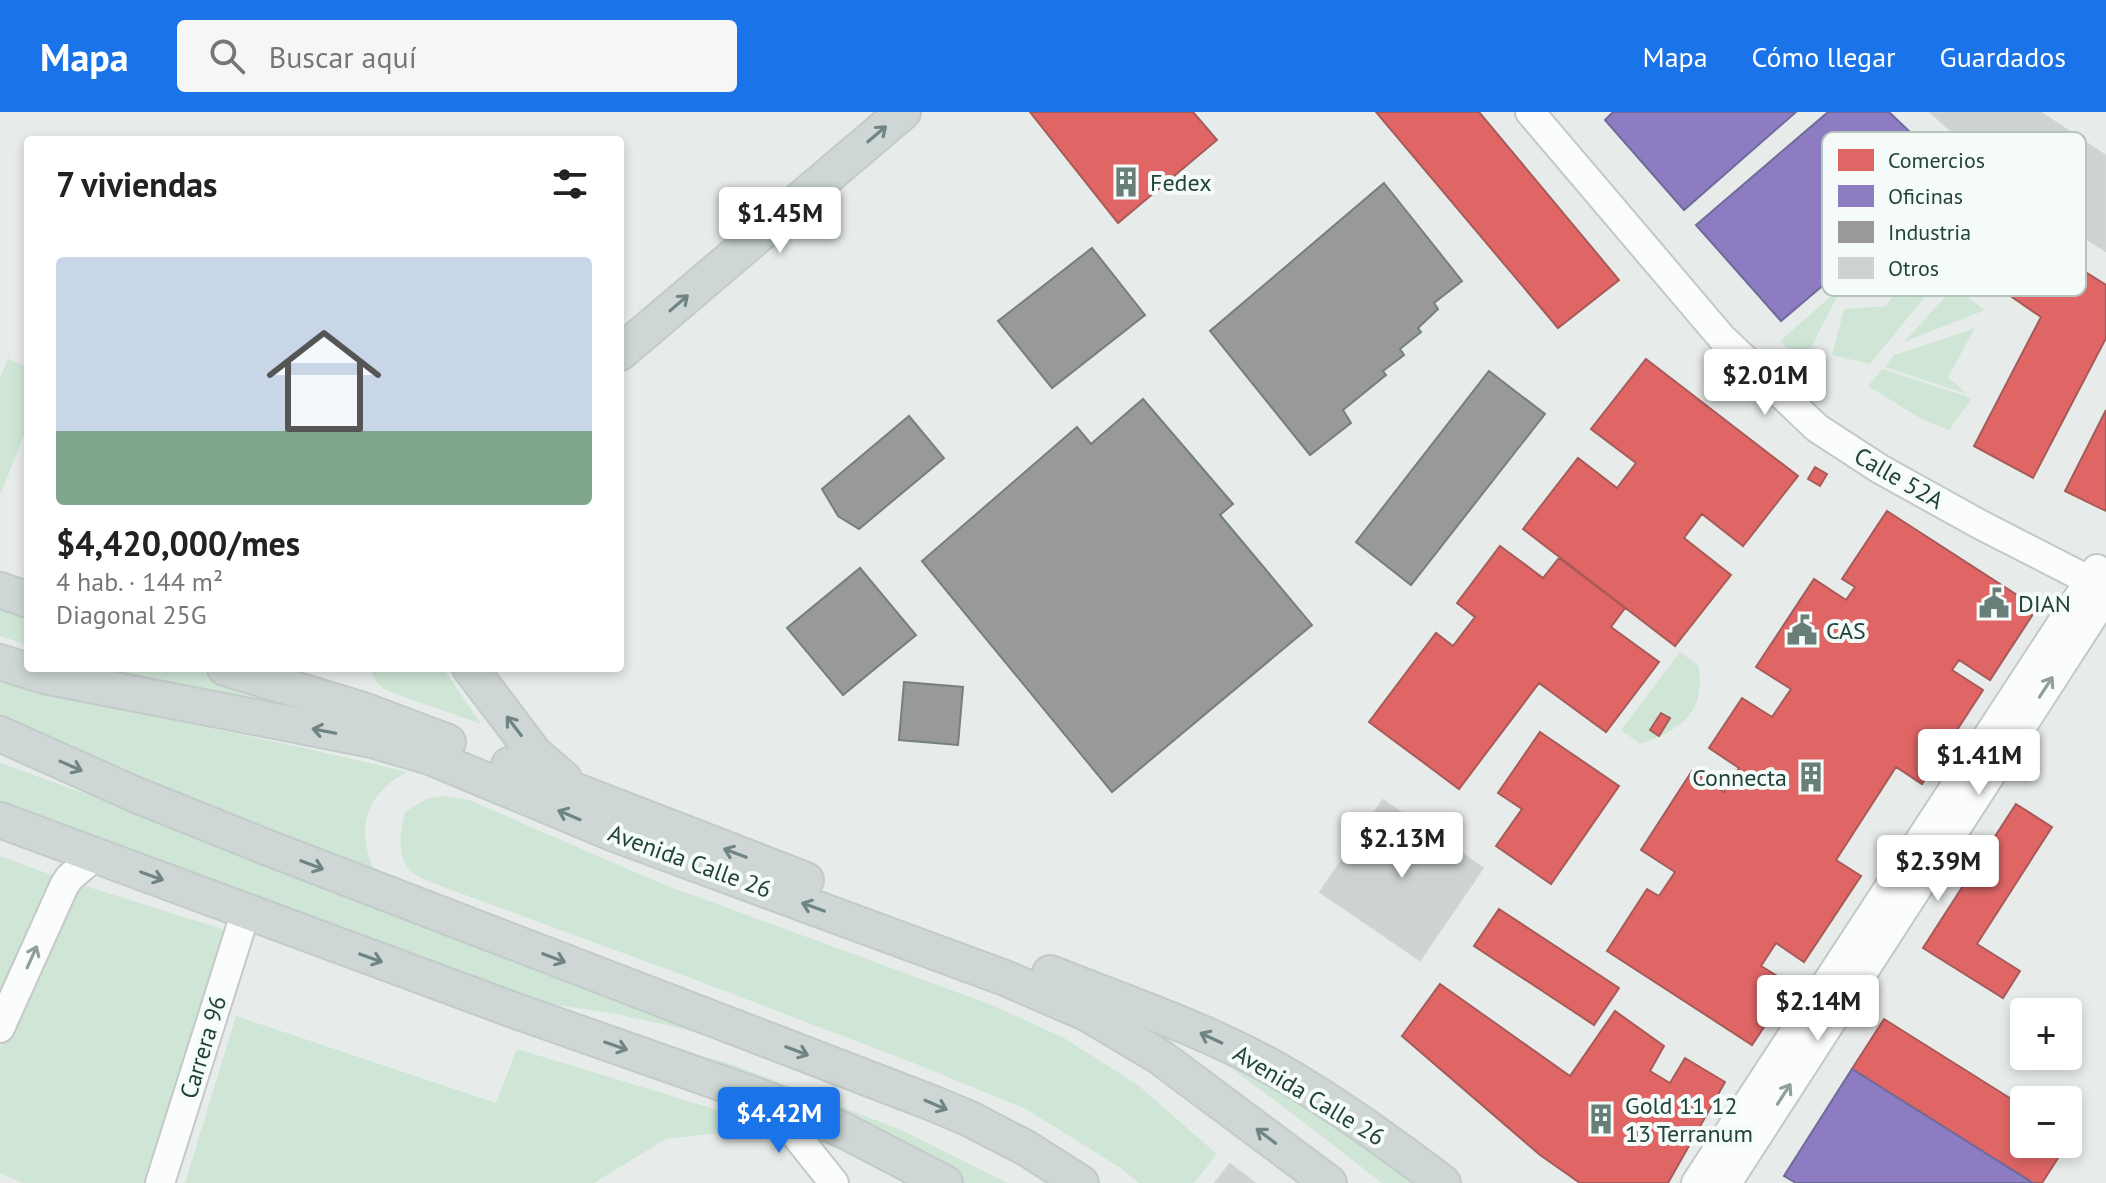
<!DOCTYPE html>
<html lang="es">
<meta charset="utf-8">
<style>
:root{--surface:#fff;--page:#f6f6f6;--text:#222;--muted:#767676;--line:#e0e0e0;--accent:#1a73e8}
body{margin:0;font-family:"PT Sans",sans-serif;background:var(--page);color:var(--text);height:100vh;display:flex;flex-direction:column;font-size:30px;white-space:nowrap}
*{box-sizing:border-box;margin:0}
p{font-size:26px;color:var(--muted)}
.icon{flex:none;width:44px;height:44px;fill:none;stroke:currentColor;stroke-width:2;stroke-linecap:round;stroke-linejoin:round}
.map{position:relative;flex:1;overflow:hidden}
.side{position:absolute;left:24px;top:24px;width:600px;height:536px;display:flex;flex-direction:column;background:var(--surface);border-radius:8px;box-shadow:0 4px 12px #0003}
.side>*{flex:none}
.fabs{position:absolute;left:2010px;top:886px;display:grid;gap:16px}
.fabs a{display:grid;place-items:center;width:72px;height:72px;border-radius:8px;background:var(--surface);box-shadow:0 4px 12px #0003;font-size:40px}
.price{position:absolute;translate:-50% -68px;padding:0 18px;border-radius:8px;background:#fff;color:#222;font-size:26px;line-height:52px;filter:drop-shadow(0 2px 4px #0008)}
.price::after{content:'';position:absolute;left:50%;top:48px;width:24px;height:18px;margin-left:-12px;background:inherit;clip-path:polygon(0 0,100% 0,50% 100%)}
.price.on{background:var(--accent);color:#fff}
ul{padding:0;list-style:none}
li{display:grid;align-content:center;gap:16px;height:424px;padding:0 32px}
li+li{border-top:2px solid var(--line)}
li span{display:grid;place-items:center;height:248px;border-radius:8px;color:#555}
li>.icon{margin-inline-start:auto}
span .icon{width:144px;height:144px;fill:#fffc;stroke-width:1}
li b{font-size:34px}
h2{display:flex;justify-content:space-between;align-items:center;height:96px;padding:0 32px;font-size:34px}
header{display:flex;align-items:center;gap:48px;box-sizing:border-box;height:112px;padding:0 40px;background:var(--accent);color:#fff}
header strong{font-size:38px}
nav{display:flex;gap:44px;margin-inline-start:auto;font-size:28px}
.search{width:560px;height:72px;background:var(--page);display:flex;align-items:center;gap:20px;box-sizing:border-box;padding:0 28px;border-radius:8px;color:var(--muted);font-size:30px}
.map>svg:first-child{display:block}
</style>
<header>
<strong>Mapa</strong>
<div class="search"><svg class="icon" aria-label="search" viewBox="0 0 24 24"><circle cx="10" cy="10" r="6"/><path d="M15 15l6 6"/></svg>Buscar aquí</div>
<nav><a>Mapa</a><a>Cómo llegar</a><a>Guardados</a></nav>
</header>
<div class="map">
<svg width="2106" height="1071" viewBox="0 0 2106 1071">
<rect width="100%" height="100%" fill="#e7ecea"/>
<path fill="#cfe6d7" d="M 1897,126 L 1907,144 L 1864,183 L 1839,181 L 1802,253 L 1780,229 Z
M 1912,158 L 1929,180 L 1870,252 L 1832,243 L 1844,197 L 1886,194 Z
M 1954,175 L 1985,198 L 1904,230 Z
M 1975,216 L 1948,265 L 1967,282 L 1885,255 L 1894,243 Z
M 8,247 L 28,255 L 28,313 L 0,383 L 0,265 Z
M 1882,257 L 1972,286 L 1949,318 L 1923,308 L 1868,274 Z
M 0,489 L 28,499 L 28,533 L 0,524 Z
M 1680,540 L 1699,554 C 1699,562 1701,572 1699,580 C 1695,611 1665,623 1640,632 L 1621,618 Z
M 102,556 L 189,556 L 455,639 L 163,574 Z
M 371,556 L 443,556 L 481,612 L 390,580 C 378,574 374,569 371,556 Z
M 0,560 L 93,592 L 305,636 L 407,660 C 366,682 356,714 373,756 L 0,611 Z
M 0,651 L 190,719 L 775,943 L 679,916 L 621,903 L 526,888 L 0,697 Z
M 442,684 L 469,688 L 665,773 L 992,893 L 1064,926 L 1138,973 L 1217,1042 L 1194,1071 L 1139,1071 L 1119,1055 L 1026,997 L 916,952 L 688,865 L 446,776 C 436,772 424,768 415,762 C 395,750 400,719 405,700 L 428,686 Z
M 0,744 L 60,766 L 0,900 Z
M 79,772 L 238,822 L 160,1071 L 23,1071 L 0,1061 L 0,935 L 70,776 Z
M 236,904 L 496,991 L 517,937 L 754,1009 L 776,1026 L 726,1020 L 666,1027 L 594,1071 L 185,1071 Z
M 1180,918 L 1430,1071 L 1382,1071 L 1293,1002 Z
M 663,935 L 729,951 L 906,1020 L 1008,1071 L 962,1071 L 892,1032 Z"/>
<path fill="#e06666" stroke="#a75b59" stroke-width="2" d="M 1030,0 L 1193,0 L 1217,28 L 1118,111 Z
M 1376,0 L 1479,0 L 1619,168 L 1558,216 Z
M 1954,62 L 2001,107 L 2106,173 L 2106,226 L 2033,366 L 1974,334 L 2041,205 L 1967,154 L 1908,101 Z
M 1646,247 L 1798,364 L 1743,434 L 1702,402 L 1684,426 L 1731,463 L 1675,534 L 1523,417 L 1578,346 L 1617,376 L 1636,351 L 1591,317 Z
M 2106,298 L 2106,399 L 2065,379 Z
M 1815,355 L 1827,362 L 1820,374 L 1808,367 Z
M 1887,399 L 2037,496 L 1990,568 L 1959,548 L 1952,558 L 1983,578 L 1922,672 L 1896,655 L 1836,748 L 1861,764 L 1804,850 L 1776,831 L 1761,854 L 1792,873 L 1752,933 L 1607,839 L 1647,777 L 1659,784 L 1675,760 L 1641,738 L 1692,659 L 1724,680 L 1739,656 L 1709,636 L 1742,586 L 1772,605 L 1791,577 L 1756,555 L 1814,467 L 1846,488 L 1855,475 L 1842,467 Z
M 1500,434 L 1543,466 L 1559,446 L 1625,496 L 1611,515 L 1659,550 L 1606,620 L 1539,571 L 1459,677 L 1369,610 L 1436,521 L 1453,534 L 1475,505 L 1457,491 Z
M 1661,601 L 1670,606 L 1659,624 L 1650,618 Z
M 1540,620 L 1619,674 L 1551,772 L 1496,734 L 1522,697 L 1498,681 Z
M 2016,692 L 2052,715 L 1977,832 L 2020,859 L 2003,886 L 1923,836 Z
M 1499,797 L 1619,876 L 1594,913 L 1474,834 Z
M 1440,872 L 1570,964 L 1615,899 L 1664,934 L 1650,959 L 1670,971 L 1685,946 L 1725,970 L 1668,1071 L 1580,1071 L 1540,1043 L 1402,924 Z
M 1884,907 L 2024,995 L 2024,1032 L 2067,1032 L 2042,1071 L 2033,1071 L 1852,957 Z"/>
<path fill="#8e7cc3" stroke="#6e6b9a" stroke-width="2" d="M 1613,0 L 1796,0 L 1684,98 L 1605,8 Z
M 1828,0 L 1889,0 L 1954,62 L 1781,209 L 1696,113 Z
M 1852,957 L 2033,1071 L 1796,1071 L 1784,1064 Z"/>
<path fill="#999" stroke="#757f7d" stroke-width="2" d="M 1384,71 L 1462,169 L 1434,191 L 1438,197 L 1418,216 L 1421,220 L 1400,237 L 1404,243 L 1383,259 L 1386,263 L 1343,298 L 1351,311 L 1310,343 L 1210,219 Z
M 1092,136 L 1145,203 L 1052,276 L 998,209 Z
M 1489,259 L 1545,302 L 1411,473 L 1356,430 Z
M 1143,287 L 1233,392 L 1220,403 L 1312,513 L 1112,680 L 922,449 L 1077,315 L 1091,332 Z
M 909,304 L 944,346 L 859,417 L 838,404 L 822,377 Z
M 860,456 L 916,523 L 843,583 L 787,516 Z
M 904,570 L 963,575 L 958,633 L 899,628 Z"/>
<path fill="#ced3d1" stroke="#cfd5d3" stroke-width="2" d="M 1930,0 L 2040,0 L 2106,44 L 2106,139 L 2042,99 Z
M 1383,688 L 1483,756 L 1420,848 L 1320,780 Z
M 1230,1052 L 1255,1071 L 1215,1071 Z"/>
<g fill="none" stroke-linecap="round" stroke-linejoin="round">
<g stroke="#c4c9c7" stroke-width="32">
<path id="minor" d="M 1530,0 L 1722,226 L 1817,316 L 1880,357 L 1981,413 L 2106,477
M 0,916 L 64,774 L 69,766 L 95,744
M 764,990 L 786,1011 L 834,1071
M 160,1071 L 246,799
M 1696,1071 L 2097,457
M 1727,1071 L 2106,484"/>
</g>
<g stroke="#c2cbc9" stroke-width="38">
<path id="major" d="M 620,241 L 903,0
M 0,478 L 28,488
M 0,550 L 44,564 L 372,628 L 430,645 L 617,723 L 1005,866 L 1086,901 L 1160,945 L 1329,1071
M 225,556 L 363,598 L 448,630
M 470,556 L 535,642 L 564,667
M 0,622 L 134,682 L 266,735 L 932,991 L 968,1006 L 1026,1036 L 1081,1071
M 509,653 L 806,768
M 0,708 L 516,899 L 758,984 L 843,1018 L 945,1071
M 1050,861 C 1124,890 1200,916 1270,954 C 1331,988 1387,1029 1443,1071"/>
</g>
<use href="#minor" stroke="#fbfcfc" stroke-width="28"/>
<use href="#major" stroke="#ced7d5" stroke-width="34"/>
</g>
<defs><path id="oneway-shaft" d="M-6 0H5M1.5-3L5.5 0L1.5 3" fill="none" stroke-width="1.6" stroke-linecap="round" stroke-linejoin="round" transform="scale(2)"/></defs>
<g stroke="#6f8581">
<use href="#oneway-shaft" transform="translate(877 22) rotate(-40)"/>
<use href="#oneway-shaft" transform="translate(679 191) rotate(-41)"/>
<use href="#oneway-shaft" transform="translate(514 614) rotate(-127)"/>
<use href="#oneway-shaft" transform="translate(324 619) rotate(-169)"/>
<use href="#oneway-shaft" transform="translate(71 654) rotate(24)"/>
<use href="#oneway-shaft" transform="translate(569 703) rotate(-157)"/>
<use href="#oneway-shaft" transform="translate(735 741) rotate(-159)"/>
<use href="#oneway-shaft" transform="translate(312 753) rotate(21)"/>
<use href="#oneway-shaft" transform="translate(152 764) rotate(20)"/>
<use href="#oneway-shaft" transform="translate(813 795) rotate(-160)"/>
<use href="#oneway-shaft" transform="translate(371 846) rotate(20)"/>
<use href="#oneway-shaft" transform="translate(554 846) rotate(21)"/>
<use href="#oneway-shaft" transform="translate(1211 926) rotate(-155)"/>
<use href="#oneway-shaft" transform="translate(616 934) rotate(19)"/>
<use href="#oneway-shaft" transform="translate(797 939) rotate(21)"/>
<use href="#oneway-shaft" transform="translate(936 993) rotate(23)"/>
<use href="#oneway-shaft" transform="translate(1266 1024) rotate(-143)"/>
</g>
<g stroke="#8e9f9c">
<use href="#oneway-shaft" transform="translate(2046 575) rotate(-57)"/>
<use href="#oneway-shaft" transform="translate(32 845) rotate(-66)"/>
<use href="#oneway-shaft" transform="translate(1784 982) rotate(-57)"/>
</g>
<defs>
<g id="building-bare" transform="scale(2.4)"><path d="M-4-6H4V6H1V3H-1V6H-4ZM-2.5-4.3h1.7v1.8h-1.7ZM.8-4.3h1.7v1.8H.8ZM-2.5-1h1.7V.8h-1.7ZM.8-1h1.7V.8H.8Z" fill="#677e79" stroke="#f5fbf8" stroke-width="2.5" paint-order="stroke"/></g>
<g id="civic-bare" transform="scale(2.4)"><path d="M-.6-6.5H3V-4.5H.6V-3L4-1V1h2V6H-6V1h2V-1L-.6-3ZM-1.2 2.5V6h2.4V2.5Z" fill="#677e79" stroke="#f5fbf8" stroke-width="2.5" paint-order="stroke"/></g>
</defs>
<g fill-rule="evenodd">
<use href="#building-bare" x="1126" y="70"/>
<use href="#civic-bare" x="1994" y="491"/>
<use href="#civic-bare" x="1802" y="518"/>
<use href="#building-bare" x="1811" y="665"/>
<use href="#building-bare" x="1601" y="1007"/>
</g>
<g text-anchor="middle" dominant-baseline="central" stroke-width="8" stroke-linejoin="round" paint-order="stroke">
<g font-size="24" fill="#22423c" stroke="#f5fbf8" text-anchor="start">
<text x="1150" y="70">Fedex</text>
<text x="2018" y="491">DIAN</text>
<text x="1826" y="518">CAS</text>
<text x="1787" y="665" text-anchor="end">Connecta</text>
<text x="1625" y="993">Gold 11 12<tspan x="1625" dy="28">13 Terranum</tspan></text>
</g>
<g font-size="24" fill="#22423c" stroke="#f5fbf8">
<text transform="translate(1899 366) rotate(30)">Calle 52A</text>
<text transform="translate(690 749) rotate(20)">Avenida Calle 26</text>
<text transform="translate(203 935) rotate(-73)">Carrera 96</text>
<text transform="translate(1309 983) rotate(31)">Avenida Calle 26</text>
</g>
</g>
<rect x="1822" y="20" width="264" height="164" rx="12" fill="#f5fbf8" stroke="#b6c4c0" stroke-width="2"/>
<rect x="1838" y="37" width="36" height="22" fill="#e06666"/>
<rect x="1838" y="73" width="36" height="22" fill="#8e7cc3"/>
<rect x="1838" y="109" width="36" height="22" fill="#999"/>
<rect x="1838" y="145" width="36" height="22" fill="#ced3d1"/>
<g font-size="22" fill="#22423c">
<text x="1888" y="56">Comercios</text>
<text x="1888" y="92">Oficinas</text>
<text x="1888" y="128">Industria</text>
<text x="1888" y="164">Otros</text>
</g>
</svg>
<div class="fabs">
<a>+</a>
<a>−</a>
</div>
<b class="price" style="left:780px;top:143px">$1.45M</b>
<b class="price" style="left:1765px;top:305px">$2.01M</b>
<b class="price" style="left:1979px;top:685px">$1.41M</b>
<b class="price" style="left:1402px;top:768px">$2.13M</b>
<b class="price" style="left:1938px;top:791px">$2.39M</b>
<b class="price" style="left:1818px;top:931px">$2.14M</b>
<b class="price on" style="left:779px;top:1043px">$4.42M</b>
<section class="side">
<h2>7 viviendas<svg class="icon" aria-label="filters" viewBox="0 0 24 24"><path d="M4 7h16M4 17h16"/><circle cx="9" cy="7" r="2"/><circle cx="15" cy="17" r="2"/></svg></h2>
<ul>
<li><span style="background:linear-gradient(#c9d6e8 70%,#7fa58c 0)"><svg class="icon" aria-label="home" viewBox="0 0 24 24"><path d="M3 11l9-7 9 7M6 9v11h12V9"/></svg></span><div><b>$4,420,000/mes</b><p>4 hab. · 144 m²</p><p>Diagonal 25G</p></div></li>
</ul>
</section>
</div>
